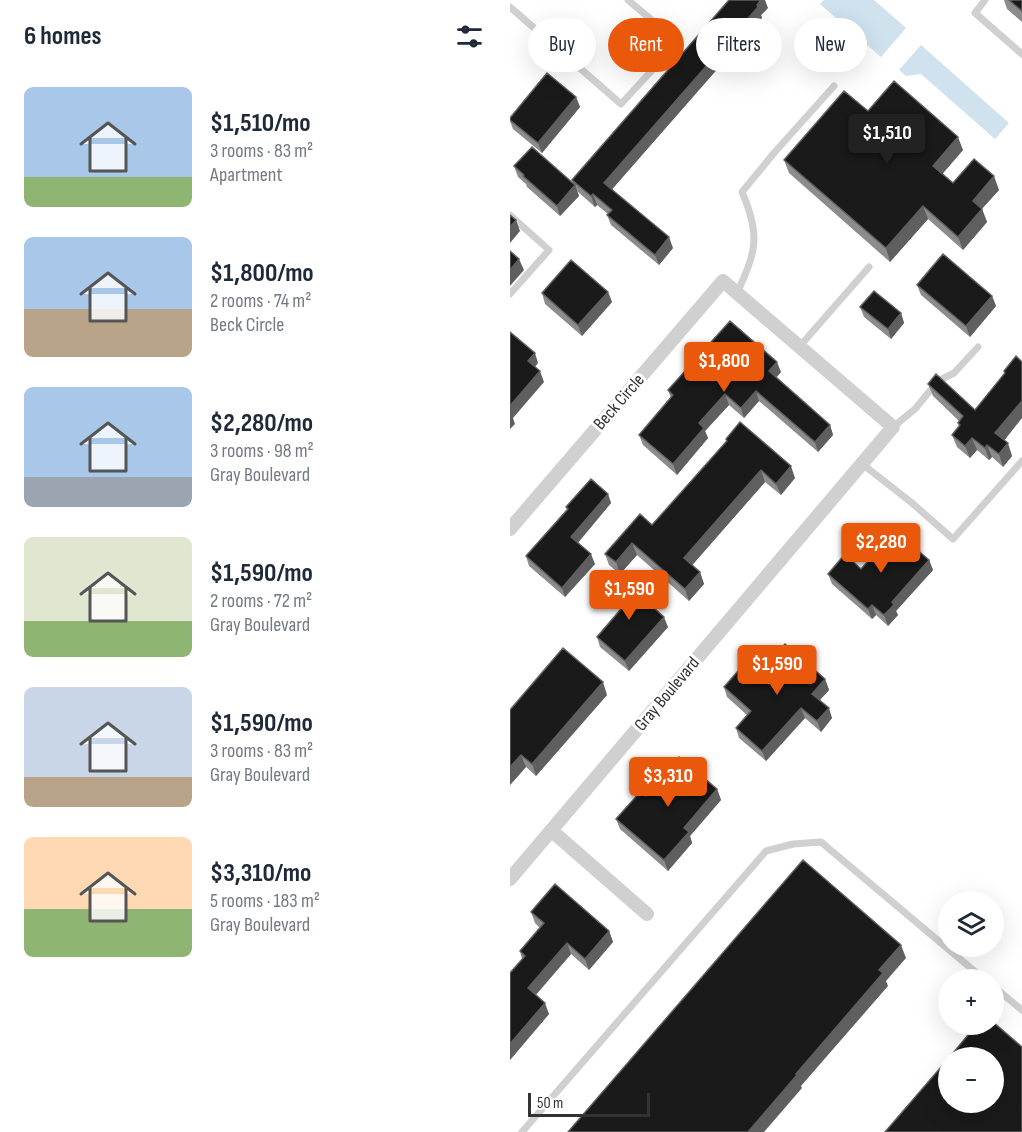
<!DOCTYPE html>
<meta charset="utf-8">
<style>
:root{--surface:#fff;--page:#f6f6f7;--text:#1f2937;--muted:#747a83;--accent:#ea580c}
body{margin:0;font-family:"Sofia Sans Condensed",sans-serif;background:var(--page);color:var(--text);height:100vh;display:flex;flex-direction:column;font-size:22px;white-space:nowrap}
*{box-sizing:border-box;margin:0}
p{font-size:20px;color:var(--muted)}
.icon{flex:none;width:33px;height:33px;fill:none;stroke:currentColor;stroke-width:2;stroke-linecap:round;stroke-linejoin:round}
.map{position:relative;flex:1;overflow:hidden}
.details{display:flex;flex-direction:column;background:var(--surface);width:510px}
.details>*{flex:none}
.guide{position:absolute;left:18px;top:18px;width:404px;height:54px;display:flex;gap:12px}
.fabs{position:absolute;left:428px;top:891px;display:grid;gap:12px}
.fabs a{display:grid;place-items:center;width:66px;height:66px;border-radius:50%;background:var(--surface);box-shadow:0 6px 24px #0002;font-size:30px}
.scale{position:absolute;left:18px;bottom:15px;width:122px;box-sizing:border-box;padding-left:6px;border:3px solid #333;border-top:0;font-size:16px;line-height:21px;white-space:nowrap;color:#333;-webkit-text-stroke:4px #fff;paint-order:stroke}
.price{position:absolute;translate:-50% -51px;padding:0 14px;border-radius:6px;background:var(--accent);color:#fff;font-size:20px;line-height:39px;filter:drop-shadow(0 2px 3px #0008)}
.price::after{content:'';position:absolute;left:50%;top:36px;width:18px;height:14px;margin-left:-9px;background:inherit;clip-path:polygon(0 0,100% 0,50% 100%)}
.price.on{background:#222;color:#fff}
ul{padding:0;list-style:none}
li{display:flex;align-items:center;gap:18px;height:150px;padding:0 24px}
li span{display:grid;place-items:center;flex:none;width:168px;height:120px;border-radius:9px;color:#555}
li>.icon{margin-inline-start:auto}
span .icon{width:72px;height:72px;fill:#fffc;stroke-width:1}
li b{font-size:26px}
h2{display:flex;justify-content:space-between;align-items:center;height:72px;padding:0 24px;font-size:26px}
.tag{padding:0 21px;border-radius:27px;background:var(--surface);box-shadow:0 6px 24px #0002;font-size:21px;line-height:54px}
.tag.on{background:var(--accent);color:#fff}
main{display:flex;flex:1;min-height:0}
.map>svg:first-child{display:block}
</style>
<main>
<section class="details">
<h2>6 homes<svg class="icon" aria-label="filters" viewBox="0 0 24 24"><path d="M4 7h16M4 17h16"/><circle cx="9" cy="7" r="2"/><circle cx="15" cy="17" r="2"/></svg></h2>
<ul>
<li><span style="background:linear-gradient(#a9c7e8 75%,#8fb573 0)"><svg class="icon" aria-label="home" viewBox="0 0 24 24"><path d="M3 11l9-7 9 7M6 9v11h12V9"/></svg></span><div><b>$1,510/mo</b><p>3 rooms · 83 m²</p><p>Apartment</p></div></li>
<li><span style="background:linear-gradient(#a9c7e8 60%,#b9a48a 0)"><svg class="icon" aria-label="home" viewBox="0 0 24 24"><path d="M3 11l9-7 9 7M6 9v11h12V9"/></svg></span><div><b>$1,800/mo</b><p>2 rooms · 74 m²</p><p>Beck Circle</p></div></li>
<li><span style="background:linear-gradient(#a9c7e8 75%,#9aa5b1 0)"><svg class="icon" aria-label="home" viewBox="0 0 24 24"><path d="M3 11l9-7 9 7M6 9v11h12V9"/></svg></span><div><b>$2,280/mo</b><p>3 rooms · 98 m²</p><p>Gray Boulevard</p></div></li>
<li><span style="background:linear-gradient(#dfe7d0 70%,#8fb573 0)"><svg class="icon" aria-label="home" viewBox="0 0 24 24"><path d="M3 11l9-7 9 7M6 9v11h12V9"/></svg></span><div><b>$1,590/mo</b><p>2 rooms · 72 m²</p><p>Gray Boulevard</p></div></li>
<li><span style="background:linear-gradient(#c9d6e8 75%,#b9a48a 0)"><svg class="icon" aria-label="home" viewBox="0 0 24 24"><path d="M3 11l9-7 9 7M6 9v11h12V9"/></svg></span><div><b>$1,590/mo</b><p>3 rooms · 83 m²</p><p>Gray Boulevard</p></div></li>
<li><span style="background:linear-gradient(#ffd9b3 60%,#8fb573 0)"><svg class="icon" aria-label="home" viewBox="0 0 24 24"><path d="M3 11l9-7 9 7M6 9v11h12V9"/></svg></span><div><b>$3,310/mo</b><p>5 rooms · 183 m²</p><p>Gray Boulevard</p></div></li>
</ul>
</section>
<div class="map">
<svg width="512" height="1132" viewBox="0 0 512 1132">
<rect width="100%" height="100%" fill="#fff"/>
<path fill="#cfe2ee" d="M 314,0 L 364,0 L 396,28 L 371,57 L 310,4 Z
M 411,45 L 499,123 L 485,139 L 411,74 L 396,76 L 389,70 Z"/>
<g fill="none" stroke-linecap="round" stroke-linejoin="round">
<path stroke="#d0d0d0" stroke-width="7" d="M 475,0 L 465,13 L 512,54
M 0,7 L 111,104 L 168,42 L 118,0
M 0,215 L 39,250 L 0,294
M 227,293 C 246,252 251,236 232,192 L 264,153 L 324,86
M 290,346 L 359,267
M 383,427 L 405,409 L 428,381 L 444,373 L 468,347
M 351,463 L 402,503 L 443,539 L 512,461
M 483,986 L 512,1010
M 12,1132 L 256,851 L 283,844 L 311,842 L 475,980"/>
<path stroke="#d0d0d0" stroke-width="14" d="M 0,529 L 213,281 L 383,427 L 0,879
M 42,831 L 137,914"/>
</g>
<path fill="#8c8c8c" d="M 494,0 L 512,0 L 512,22 L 497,9 Z
M 258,8 L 251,15 L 252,18 L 102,189 L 163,248 L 149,265 L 101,225 L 97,215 L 98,214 L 87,205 L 85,207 L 67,191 L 69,196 L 50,216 L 17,187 L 16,184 L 8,177 L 4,166 L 64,185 L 62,180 Z
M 66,97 L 70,107 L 32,153 L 3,129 L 0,121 L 0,118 Z
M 358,111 L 453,150 L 432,174 L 443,183 L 489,190 L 472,209 L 477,222 L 453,250 L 418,219 L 380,262 L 279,173 L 274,160 Z
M 407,285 L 482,296 L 486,306 L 460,337 L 411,295 Z
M 98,292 L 102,302 L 72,336 L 35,304 L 32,293 Z
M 350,307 L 391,313 L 394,323 L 381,339 L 354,317 Z
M 506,356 L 494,440 L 502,456 L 493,467 L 482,457 L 479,460 L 467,450 L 460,458 L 447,447 L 442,435 L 449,427 L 448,423 L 449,421 L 423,396 L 418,384 L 465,410 L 495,374 L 494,371 Z
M 271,372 L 266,378 L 320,425 L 323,435 L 308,452 L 249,401 L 234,418 L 219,405 L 195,431 L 198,438 L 167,475 L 133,445 L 129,435 L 161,398 L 158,390 Z
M 216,439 L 285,478 L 271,495 L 255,482 L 182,565 L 190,572 L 194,584 L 179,601 L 127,555 L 110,574 L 99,565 L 95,554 L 142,525 L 216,441 Z
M 98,494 L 101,503 L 68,543 L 85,564 L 55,597 L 19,566 L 16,556 L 57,509 L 56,507 Z
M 419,560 L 423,570 L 386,611 L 388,615 L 378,626 L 366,615 L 362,619 L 322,584 L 318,574 Z
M 98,587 L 158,627 L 119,671 L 90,647 L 87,637 L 113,606 L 102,597 Z
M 315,679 L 319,690 L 310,700 L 322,718 L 311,732 L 295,718 L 256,761 L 229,738 L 226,728 L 237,715 L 217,697 L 214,687 L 242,683 Z
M 97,695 L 26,776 L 16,767 L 0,785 L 0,710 Z
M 207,789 L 211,800 L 180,836 L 182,843 L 158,871 L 110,829 L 106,819 L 136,796 Z
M 21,912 L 99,931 L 103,942 L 79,970 L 61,954 L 26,995 L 39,1014 L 0,1060 L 12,959 L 10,951 L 30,928 L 25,923 Z"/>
<path fill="#5f5f5f" d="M 251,0 L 255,0 L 258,8 L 251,15 L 252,18 L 98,194 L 94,183 Z
M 66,97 L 70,107 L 32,153 L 28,143 Z
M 448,137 L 453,150 L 428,179 L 423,166 Z
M 484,176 L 489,190 L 467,214 L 463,201 Z
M 65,185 L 69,196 L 50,216 L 47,206 Z
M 83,194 L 87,205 L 85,207 L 81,196 Z
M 413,206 L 418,219 L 380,262 L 376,248 Z
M 472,209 L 477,222 L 453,250 L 448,237 Z
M 6,220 L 10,231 L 0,243 L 0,227 Z
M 159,237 L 163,248 L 149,265 L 145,255 Z
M 9,259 L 14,270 L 0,286 L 0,270 Z
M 98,292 L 102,302 L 72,336 L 68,325 Z
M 482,296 L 486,306 L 460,337 L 456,326 Z
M 391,313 L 394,323 L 381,339 L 378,329 Z
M 25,353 L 28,363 L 22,371 L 18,361 Z
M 267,362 L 271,372 L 262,382 L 259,371 Z
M 30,371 L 34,382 L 3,418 L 5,424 L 0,429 L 0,406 Z
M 246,391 L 249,401 L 234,418 L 231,408 Z
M 215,394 L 219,405 L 195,431 L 198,438 L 167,475 L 163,464 L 189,423 Z
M 512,401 L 512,418 L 490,446 L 485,433 Z
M 320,425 L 323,435 L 308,452 L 305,442 Z
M 462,438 L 467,450 L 460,458 L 455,446 Z
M 498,443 L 502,456 L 493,467 L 489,454 Z
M 477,445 L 482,457 L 479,460 L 475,448 Z
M 281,466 L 285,478 L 271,495 L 266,484 Z
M 251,470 L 255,482 L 178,570 L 174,558 Z
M 98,494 L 101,503 L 65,546 L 61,537 Z
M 122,543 L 127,555 L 110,574 L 106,562 Z
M 81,554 L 85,564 L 55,597 L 52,588 Z
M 419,560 L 423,570 L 386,611 L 388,615 L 378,626 L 374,615 L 382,602 Z
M 190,572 L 194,584 L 179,601 L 175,589 Z
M 362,605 L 366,615 L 362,619 L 358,609 Z
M 154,617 L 158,627 L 119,671 L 115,661 Z
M 315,679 L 319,690 L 306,704 L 302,694 Z
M 93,682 L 97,695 L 26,776 L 22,764 Z
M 291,708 L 295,718 L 256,761 L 252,751 Z
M 319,708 L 322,718 L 311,732 L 307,721 Z
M 11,755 L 16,767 L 0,785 L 0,767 Z
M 207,789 L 211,800 L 180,836 L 182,843 L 158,871 L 154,860 L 174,828 Z
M 99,931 L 103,942 L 79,970 L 75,959 Z
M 57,943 L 61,954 L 22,999 L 18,988 Z
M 391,945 L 396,958 L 376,981 L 378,986 L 291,1086 L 292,1088 L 254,1132 L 238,1132 L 369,970 Z
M 35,1003 L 39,1014 L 0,1060 L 0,1044 Z"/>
<path fill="#1a1a1a" stroke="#5f5f5f" stroke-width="1.5" d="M 219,0 L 251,0 L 247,5 L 248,7 L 94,183 L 159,237 L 145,255 L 97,215 L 102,210 L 83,194 L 81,196 L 62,180 Z
M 499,0 L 512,0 L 512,11 Z
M 37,73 L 66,97 L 28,143 L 0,120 L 0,118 Z
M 384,81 L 448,137 L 423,166 L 443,183 L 464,159 L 484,176 L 463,201 L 472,209 L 448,237 L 413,206 L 376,248 L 274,160 L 334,91 L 358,111 Z
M 22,147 L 65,185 L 47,206 L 13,176 L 14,175 L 4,166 Z
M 0,215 L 6,220 L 0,227 Z
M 0,251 L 9,259 L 0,270 Z
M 433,254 L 482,296 L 456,326 L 407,285 Z
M 61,260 L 98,292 L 68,325 L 32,293 Z
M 364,291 L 391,313 L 378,329 L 350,307 Z
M 220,321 L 267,362 L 259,371 L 320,425 L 305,442 L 246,391 L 231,408 L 215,394 L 189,423 L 194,428 L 163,464 L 129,435 L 163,395 L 158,390 Z
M 0,332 L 25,353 L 18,361 L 30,371 L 0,406 Z
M 506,356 L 512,362 L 512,401 L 485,433 L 498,443 L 489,454 L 477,445 L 475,448 L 462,438 L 455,446 L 442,435 L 450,425 L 448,423 L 453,416 L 418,384 L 426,374 L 465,410 L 495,373 L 494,371 Z
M 230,422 L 281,466 L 266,484 L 251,470 L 174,558 L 190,572 L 175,589 L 122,543 L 106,562 L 95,554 L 130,514 L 142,525 L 217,441 L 216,439 Z
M 81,479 L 98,494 L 61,537 L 81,554 L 52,588 L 16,556 L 58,509 L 56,507 Z
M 385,531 L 419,560 L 382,602 L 384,605 L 374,615 L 362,605 L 358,609 L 318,574 L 335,554 L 351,569 Z
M 107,576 L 125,590 L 125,591 L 154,617 L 115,661 L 87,637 L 117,602 L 98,587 Z
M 275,644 L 315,679 L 302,694 L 319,708 L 307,721 L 291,708 L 252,751 L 226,728 L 241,711 L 214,687 L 228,671 L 242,683 Z
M 53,648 L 93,682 L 22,764 L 11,755 L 0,767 L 0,710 Z
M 169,757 L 207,789 L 174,828 L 179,832 L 154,860 L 106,819 L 131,791 L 136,796 Z
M 293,860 L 391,945 L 369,970 L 373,973 L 286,1074 L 287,1075 L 238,1132 L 58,1132 Z
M 45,884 L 99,931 L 75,959 L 57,943 L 18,988 L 35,1003 L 0,1044 L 0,973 L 15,956 L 10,951 L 34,923 L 21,912 Z
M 483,1022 L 512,1047 L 512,1132 L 375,1132 L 438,1059 L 438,1102 L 483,1102 L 483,1058 L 439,1058 L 467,1024 L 483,1024 Z"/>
<g text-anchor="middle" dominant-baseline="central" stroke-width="6" stroke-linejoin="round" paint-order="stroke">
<g font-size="18" fill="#333" stroke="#fff">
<text transform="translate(109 402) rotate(-49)">Beck Circle</text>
<text transform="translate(157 694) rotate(-50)">Gray Boulevard</text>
</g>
</g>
</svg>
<div class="fabs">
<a><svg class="icon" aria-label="layers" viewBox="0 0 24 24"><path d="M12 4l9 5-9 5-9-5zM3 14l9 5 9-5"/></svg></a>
<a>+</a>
<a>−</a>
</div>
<div class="scale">50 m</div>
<b class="price on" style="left:377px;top:165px">$1,510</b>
<b class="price" style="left:214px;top:393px">$1,800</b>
<b class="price" style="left:371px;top:574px">$2,280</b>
<b class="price" style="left:119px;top:621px">$1,590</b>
<b class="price" style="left:267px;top:696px">$1,590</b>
<b class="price" style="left:158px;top:808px">$3,310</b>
<div class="guide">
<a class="tag">Buy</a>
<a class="tag on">Rent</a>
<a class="tag">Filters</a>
<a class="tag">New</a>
</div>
</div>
</main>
